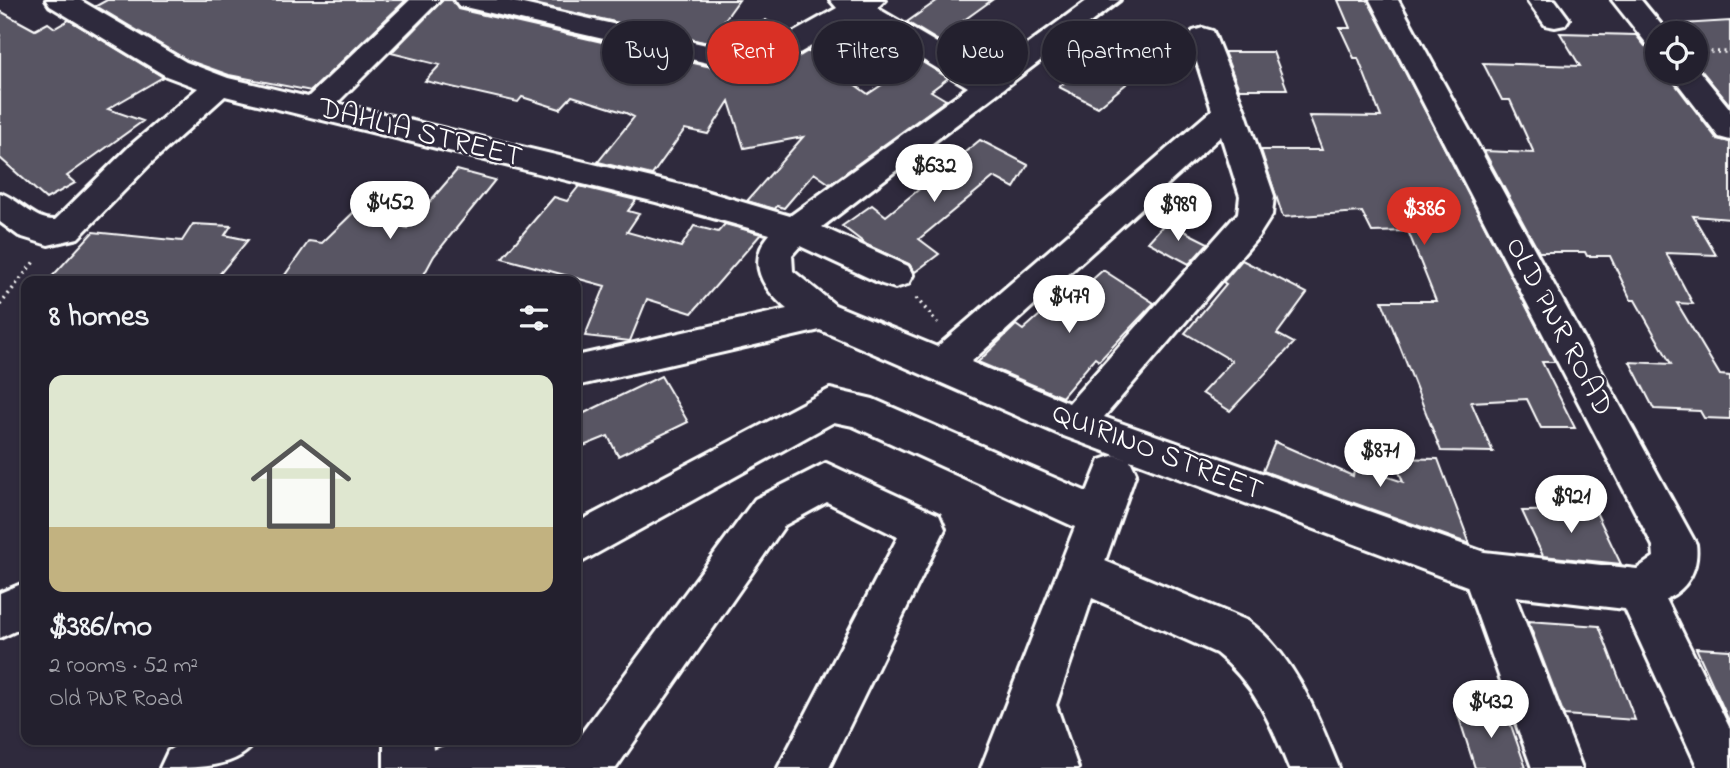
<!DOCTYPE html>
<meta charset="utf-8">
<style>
:root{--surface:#23202e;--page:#2f2d3a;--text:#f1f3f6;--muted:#a3a3aa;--line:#403e4a;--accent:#d93025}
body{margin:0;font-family:"Indie Flower",sans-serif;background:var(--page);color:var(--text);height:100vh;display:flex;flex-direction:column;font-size:26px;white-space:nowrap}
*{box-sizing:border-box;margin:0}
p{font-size:23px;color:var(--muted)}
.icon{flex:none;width:38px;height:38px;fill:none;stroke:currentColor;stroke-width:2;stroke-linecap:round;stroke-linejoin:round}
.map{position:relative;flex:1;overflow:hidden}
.panel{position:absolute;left:21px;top:276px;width:560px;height:469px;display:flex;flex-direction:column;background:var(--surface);border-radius:14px;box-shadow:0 2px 5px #0004,0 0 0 2px var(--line)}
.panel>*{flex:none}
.hud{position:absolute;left:602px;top:21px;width:665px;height:63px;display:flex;gap:14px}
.fabs{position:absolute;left:1645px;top:21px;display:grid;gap:14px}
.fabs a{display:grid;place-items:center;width:63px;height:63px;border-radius:50%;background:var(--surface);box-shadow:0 2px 5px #0004,0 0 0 2px var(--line);font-size:35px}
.price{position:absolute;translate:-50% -60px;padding:0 16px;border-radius:24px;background:#fff;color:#222;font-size:23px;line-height:46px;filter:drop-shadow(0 2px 4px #0008)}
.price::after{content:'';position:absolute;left:50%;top:42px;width:21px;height:16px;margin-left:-10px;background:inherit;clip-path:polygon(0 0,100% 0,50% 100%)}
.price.on{background:var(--accent);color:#fff}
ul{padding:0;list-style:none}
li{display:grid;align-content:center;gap:14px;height:371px;padding:0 28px}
li span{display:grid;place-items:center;height:217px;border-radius:14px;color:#555}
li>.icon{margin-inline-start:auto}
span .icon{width:126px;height:126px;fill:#fffc;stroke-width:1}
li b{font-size:30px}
h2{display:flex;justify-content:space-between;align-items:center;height:84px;padding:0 28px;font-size:30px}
.tag{padding:0 24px;border-radius:32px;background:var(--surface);box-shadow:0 2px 5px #0004,0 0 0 2px var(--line);font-size:24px;line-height:63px}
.tag.on{background:var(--accent);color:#fff}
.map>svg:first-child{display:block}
</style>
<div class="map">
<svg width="1730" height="768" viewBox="0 0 1730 768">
<rect width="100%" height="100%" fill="#2f2a3d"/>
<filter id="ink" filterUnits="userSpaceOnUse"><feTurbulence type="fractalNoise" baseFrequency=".0143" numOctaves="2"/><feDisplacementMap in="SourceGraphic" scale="14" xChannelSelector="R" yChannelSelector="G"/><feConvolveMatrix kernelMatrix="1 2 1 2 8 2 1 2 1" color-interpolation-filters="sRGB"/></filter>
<g filter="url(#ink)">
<path fill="#595564" stroke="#fff" stroke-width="2" d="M 107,0 L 406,0 L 311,91 L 229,75 L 187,60 L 96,6 Z
M 443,0 L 452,0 L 458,9 L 746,75 L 783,66 L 808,51 L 868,94 L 919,60 L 948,78 L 931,91 L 946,100 L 830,184 L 814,173 L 784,208 L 777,206 L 775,209 L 747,201 L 803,137 L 744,148 L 729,101 L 708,134 L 685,129 L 652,175 L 598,162 L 634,117 L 626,113 L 572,96 L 560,109 L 522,97 L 518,102 L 425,81 L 440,65 L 391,53 Z
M 517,0 L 739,0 L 708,43 Z
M 938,0 L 992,0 L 960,23 L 997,42 L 972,61 L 907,22 Z
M 1338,0 L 1368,0 L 1555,362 L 1542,362 L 1575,428 L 1541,428 L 1527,399 L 1471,402 L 1493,452 L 1441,451 L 1382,301 L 1436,301 L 1408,231 L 1372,232 L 1362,212 L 1283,217 L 1261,150 L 1322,150 L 1309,116 L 1381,117 L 1358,58 L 1354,58 L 1340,28 L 1350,28 Z
M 0,11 L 35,30 L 48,23 L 55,28 L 69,20 L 163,77 L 108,109 L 143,121 L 67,176 L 75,183 L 46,199 L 0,158 Z
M 766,20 L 785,34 L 747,51 L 717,45 Z
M 1730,21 L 1730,105 L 1696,65 L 1696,33 L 1671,33 L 1664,25 Z
M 1560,33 L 1636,35 L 1645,46 L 1657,49 L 1657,72 L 1666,72 L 1717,139 L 1730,142 L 1730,219 L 1693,216 L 1716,255 L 1666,253 L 1693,304 L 1677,303 L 1720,375 L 1730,376 L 1730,419 L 1704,418 L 1700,411 L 1654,409 L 1630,362 L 1671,364 L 1635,300 L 1631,300 L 1610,256 L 1587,256 L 1585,252 L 1539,252 L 1484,151 L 1534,153 L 1510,100 L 1502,100 L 1483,63 L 1580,66 Z
M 1107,48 L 1147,67 L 1098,107 L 1059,87 Z
M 1224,52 L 1273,52 L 1287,89 L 1239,89 Z
M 980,140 L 1028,165 L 1014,188 L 994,177 L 919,239 L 939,254 L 915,272 L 909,264 L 867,245 L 842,226 L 872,205 L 886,216 Z
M 457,170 L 495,180 L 434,256 L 420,282 L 280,282 L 309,241 L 322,243 L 355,211 L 407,228 Z
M 579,186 L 636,200 L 628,211 L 639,214 L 627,232 L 681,247 L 694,226 L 718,232 L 725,224 L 761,234 L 692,313 L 647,299 L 630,341 L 585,336 L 605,286 L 502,258 L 554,197 L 567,201 Z
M 1166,222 L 1208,243 L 1189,264 L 1148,242 Z
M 193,224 L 231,226 L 225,235 L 248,240 L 213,282 L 47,282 L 93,232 L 182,241 Z
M 1242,260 L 1307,293 L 1277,334 L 1294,343 L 1230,411 L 1202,393 L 1232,361 L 1185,333 L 1226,284 L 1223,282 Z
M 1103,270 L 1154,303 L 1099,361 L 1095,358 L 1062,397 L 978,362 L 1016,325 L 1023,330 L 1059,298 L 1066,303 Z
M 661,376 L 688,422 L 618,456 L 608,436 L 576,449 L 576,417 Z
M 1275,442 L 1353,476 L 1355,466 L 1403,482 L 1394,458 L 1438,459 L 1470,544 L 1263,471 Z
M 1595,510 L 1621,564 L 1543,556 L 1522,511 Z
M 1528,621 L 1599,626 L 1635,720 L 1564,715 Z
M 1696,648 L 1730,650 L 1730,723 Z
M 1457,711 L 1507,714 L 1526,768 L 1475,768 Z"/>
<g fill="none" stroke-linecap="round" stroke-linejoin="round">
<g stroke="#fff" stroke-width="6">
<path id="minor" d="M 46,0 L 80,0 L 186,62 L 228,78 L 308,97 L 410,0 L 440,0 L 337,103 L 698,189 L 790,216 L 968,87 L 857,20 L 782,63 L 747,72 L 469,8 L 459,6 L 455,0 L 505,0 L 747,54 L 762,50 L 837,8 L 830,0 L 885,0 L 877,8 L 988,73 L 1088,0 L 1120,0 L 822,227 L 908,266 L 913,275 L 908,284 L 895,288 L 882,284 L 800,246 L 792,255 L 793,271 L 835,305 L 937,347 L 1212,110 L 1189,37 L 1193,31 L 1203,28 L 1213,31 L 1245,111 L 1274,196 L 1272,215 L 1258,237 L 1104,417 L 1484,552 L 1637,569 L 1654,557 L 1653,546 L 1370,0 L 1398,0 L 1696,544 C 1699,568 1688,589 1666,599 L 1730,729 L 1730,768 L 1698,768 L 1625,609 L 1515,596 L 1582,768 L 1532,768 L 1467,586 L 1130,460 L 1136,473 L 1105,561 L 1248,621 C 1296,657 1317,715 1339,768 L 1289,768 C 1271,724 1254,683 1216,653 L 1092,598 L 1056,705 L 1078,768 L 981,768 L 1075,527 L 853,426 L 834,422 L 576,565 L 576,523 L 830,389 L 873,399 L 1087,492 L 1100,460 L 1115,455 L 1128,460 L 1061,435 L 820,330 L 576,386 L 576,356 L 787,309 C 762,288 746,262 770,234 L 656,202 L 225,96 L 153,161 L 78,238 L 48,245 L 19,236 L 0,222 L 0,193 C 19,199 34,221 55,220 L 131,145 L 198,88 L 166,76 L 50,6 ZM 1221,136 L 1240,196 L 1238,213 L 1069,403 L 971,362 Z
M 1527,0 L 1555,0 L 1569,19 L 1565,25 L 1555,27 L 1545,25 Z
M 1612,0 L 1641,0 L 1668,33 L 1657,33 L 1657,47 L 1647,44 Z
M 1696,67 L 1730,109 L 1730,140 L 1719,137 L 1669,72 L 1696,72 Z
M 826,463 L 939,515 L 945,529 L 829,768 L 778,768 L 898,537 L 827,502 L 785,525 L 616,768 L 384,768 L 384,740 L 432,740 L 433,750 L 461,740 L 575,742 L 755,499 Z
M 26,582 L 26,626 L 0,638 L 0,593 Z
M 185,740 L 256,740 C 240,768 198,768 160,768 L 168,751 Z"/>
</g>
<path stroke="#fff" stroke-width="3.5" stroke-dasharray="2 4.5" stroke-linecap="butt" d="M 1704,52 L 1730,52
M 916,298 L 938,323
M 0,305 L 36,259"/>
<use href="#minor" fill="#2f2a3d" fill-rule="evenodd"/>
</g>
</g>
<g text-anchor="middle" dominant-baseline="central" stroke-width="5" stroke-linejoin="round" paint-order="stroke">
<g font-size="30" fill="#fff" stroke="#2f2a3d">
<text transform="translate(420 134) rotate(14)">DAHLIA STREET</text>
<text transform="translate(1558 327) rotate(62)">OLD PNR ROAD</text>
<text transform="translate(1157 453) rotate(21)">QUIRINO STREET</text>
</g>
</g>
</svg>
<div class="fabs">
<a><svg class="icon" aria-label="locate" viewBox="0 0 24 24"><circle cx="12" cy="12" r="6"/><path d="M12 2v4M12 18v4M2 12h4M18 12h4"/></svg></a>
</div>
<b class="price" style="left:934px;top:204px">$632</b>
<b class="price" style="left:390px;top:241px">$452</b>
<b class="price" style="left:1178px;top:243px">$989</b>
<b class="price on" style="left:1424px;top:247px">$386</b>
<b class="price" style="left:1069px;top:335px">$479</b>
<b class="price" style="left:1380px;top:489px">$871</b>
<b class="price" style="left:1571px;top:535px">$921</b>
<b class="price" style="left:1491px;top:740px">$432</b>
<div class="hud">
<a class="tag">Buy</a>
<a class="tag on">Rent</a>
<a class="tag">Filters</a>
<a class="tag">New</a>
<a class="tag">Apartment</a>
</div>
<section class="panel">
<h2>8 homes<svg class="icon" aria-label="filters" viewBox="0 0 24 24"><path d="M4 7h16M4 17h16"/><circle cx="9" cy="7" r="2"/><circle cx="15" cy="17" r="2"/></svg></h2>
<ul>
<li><span style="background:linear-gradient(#dfe7d0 70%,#c2b280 0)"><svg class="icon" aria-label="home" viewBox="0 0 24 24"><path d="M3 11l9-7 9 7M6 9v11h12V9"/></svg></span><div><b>$386/mo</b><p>2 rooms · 52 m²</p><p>Old PNR Road</p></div></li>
</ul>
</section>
</div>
